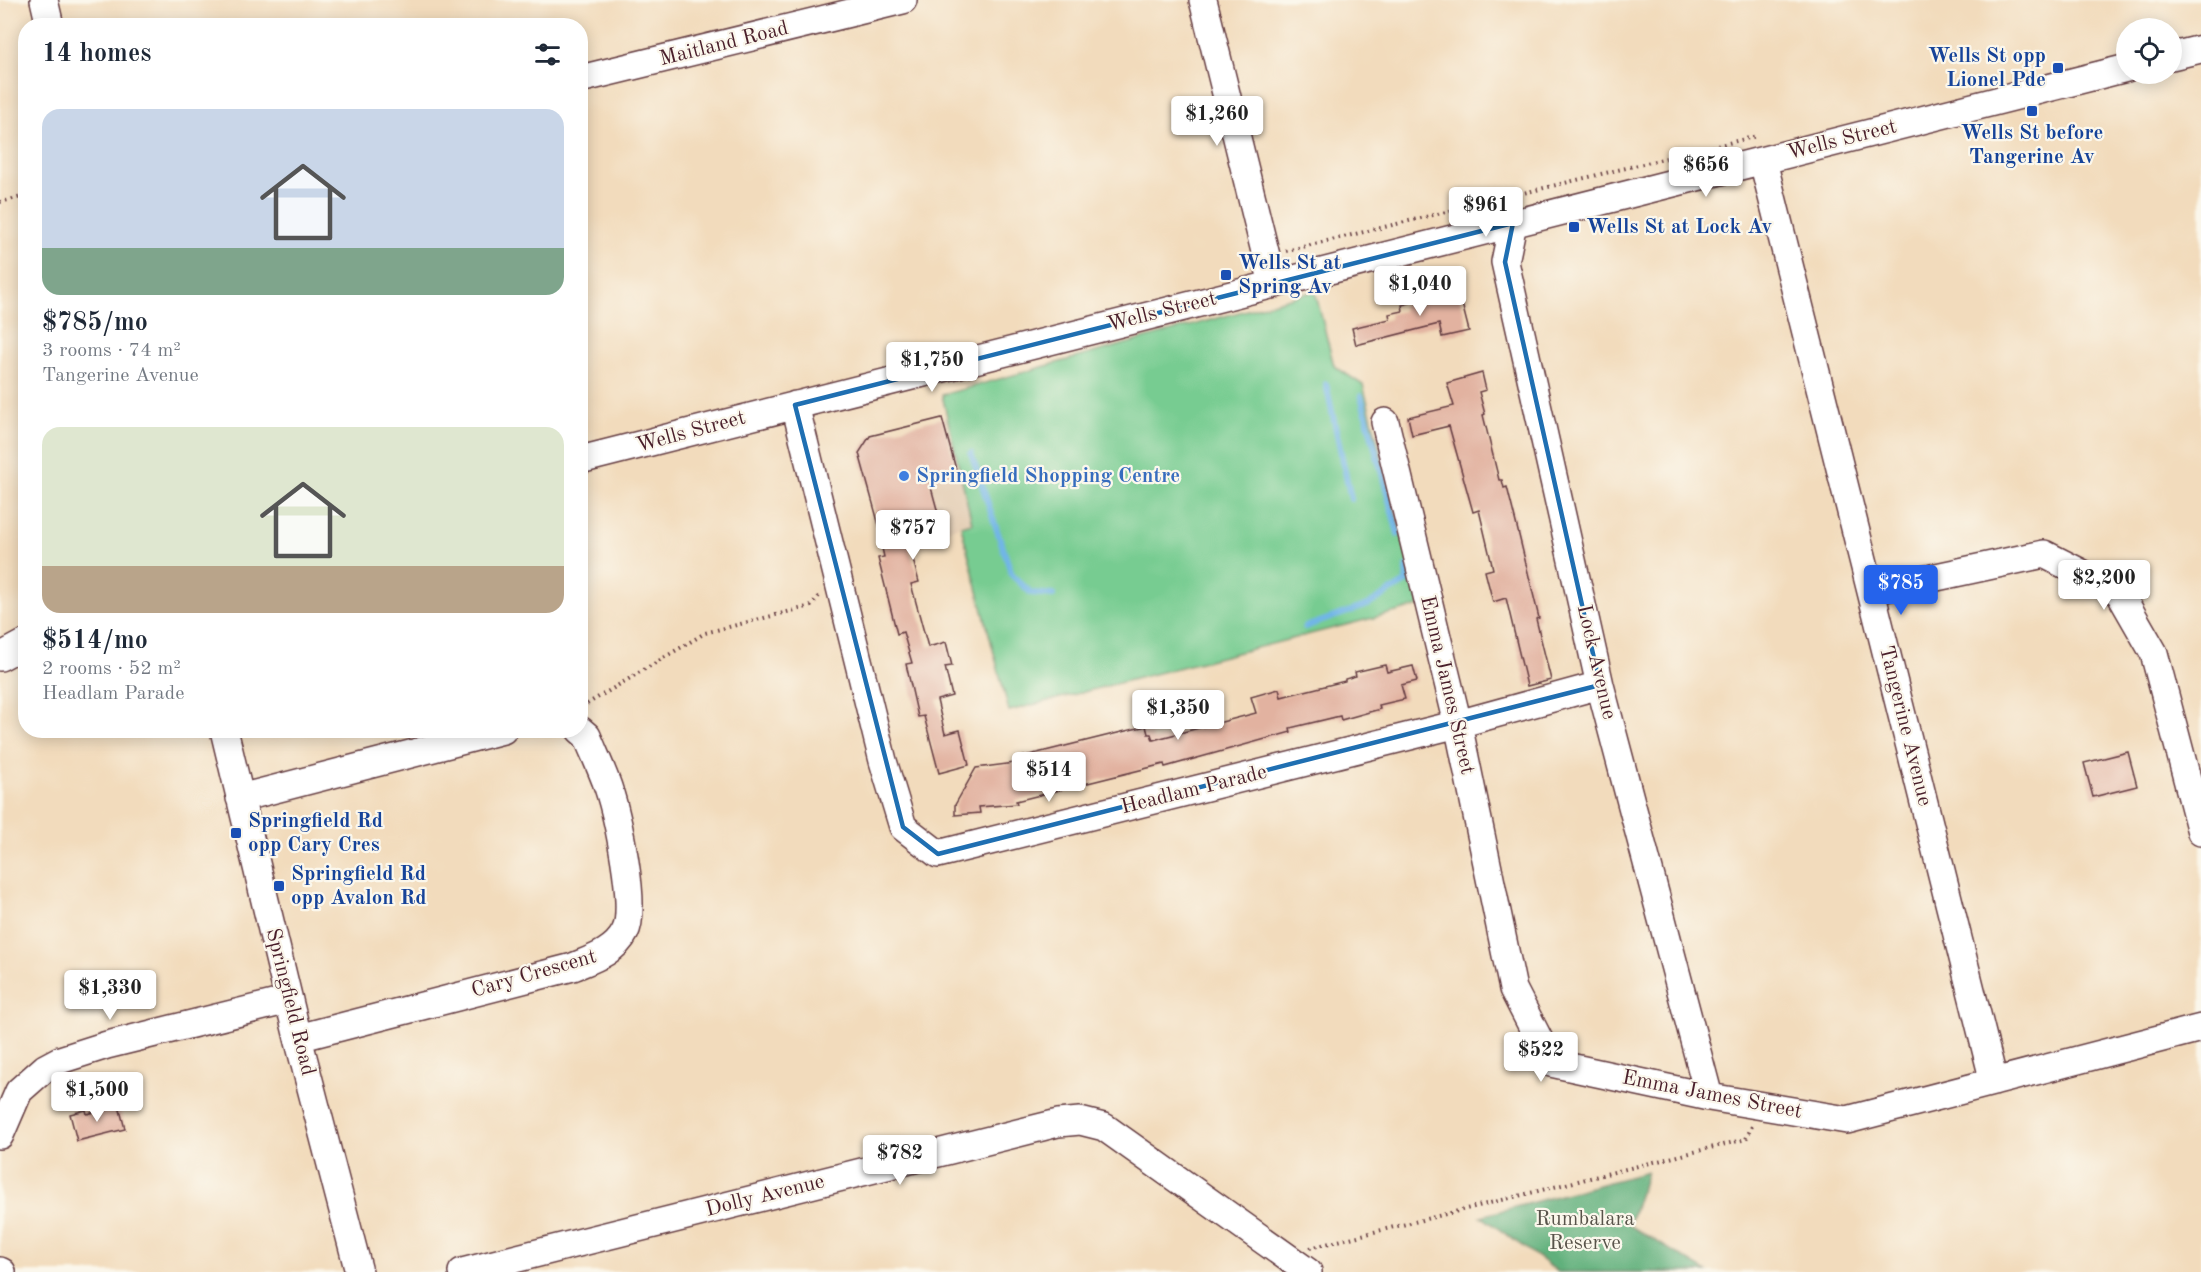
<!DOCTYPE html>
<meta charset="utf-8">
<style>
:root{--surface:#fff;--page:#f2f2f3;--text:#1f2937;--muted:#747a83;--accent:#2563eb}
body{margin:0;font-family:"Old Standard TT",serif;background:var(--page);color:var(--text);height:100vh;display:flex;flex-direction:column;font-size:22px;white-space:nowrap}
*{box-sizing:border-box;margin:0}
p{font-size:20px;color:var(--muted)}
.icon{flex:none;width:33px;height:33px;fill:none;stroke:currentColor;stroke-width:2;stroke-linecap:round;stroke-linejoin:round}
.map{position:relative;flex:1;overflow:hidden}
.details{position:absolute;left:18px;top:18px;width:570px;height:720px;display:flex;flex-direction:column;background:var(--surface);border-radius:24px;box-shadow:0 3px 15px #0003}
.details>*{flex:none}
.buttons{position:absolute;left:2116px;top:18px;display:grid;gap:12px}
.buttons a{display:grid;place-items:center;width:66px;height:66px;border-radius:50%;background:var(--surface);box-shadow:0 3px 15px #0003;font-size:30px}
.price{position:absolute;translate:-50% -51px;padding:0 14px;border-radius:6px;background:#fff;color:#222;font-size:20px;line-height:39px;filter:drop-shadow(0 2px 3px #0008)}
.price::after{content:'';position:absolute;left:50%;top:36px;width:18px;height:14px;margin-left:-9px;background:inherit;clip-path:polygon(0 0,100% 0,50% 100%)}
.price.on{background:var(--accent);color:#fff}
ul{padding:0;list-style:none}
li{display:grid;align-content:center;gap:12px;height:318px;padding:0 24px}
li span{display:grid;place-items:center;height:186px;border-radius:18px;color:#555}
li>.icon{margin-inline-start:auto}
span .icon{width:108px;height:108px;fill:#fffc;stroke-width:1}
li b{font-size:26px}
h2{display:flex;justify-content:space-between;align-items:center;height:72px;padding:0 24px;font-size:26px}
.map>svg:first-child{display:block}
</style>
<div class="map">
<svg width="2201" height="1272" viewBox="0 0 2201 1272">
<rect width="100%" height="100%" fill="#fbf7ec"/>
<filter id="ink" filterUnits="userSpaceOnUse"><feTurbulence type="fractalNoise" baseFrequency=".0167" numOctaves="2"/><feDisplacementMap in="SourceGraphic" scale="12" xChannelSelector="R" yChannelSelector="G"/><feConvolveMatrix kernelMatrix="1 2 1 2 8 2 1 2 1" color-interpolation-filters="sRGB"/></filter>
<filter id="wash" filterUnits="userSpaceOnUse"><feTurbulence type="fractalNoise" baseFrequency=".008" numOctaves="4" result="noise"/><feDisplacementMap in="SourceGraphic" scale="24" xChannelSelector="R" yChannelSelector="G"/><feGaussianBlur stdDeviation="1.35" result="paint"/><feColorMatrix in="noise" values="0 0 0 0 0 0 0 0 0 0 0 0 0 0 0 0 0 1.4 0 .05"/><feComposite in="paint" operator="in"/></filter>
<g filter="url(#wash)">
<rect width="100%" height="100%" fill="#f2dbbc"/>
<path fill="#e3ccb2" d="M 947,417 L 973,523 L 882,546 L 859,453 L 870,436 Z"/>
<path fill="#77cc91" stroke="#60765e" stroke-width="1.5" d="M 1315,291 L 1334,366 L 1363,385 L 1420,606 L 1009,711 L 961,526 L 972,523 L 942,395 Z"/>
<path fill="#61b07b" stroke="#566853" stroke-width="1.5" d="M 1647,1172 L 1629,1225 L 1707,1272 L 1558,1272 L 1481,1216 Z"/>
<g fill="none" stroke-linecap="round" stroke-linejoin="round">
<path stroke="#71b5e7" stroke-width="6" d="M 1326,384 L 1351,499
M 1361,396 L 1398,534
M 971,453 L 1012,575 L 1031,593 L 1053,595
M 1305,627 L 1368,605 L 1406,582 L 1407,567"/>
</g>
<g id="blocks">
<path fill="#e2b2a0" d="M 1457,284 L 1469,331 L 1442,337 L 1439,324 L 1356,345 L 1352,328 L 1390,319 L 1389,314 L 1403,311 L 1402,305 L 1410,303 L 1409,300 L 1432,295 L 1431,290 Z
M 1482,373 L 1486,390 L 1479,392 L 1485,414 L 1483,415 L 1499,480 L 1502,480 L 1504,488 L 1507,487 L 1517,527 L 1539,618 L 1536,619 L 1551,680 L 1527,686 L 1506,598 L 1493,602 L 1485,571 L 1493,569 L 1479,510 L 1473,512 L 1449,426 L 1412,435 L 1408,417 L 1454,406 L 1447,383 Z
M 942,418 L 957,473 L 929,480 L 938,513 L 903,522 L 919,582 L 911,584 L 928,647 L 946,642 L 952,666 L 945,667 L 952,696 L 937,700 L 945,734 L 960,730 L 969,765 L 939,773 L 924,716 L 918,717 L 906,664 L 912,663 L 903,632 L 897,634 L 878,558 L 884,557 L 882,548 L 885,547 L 859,453 L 870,436 Z
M 1385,665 L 1387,672 L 1413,666 L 1417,681 L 1401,685 L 1405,699 L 1379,705 L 1380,709 L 1341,720 L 1340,716 L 1290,728 L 1291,732 L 1165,767 L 1164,764 L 1016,801 L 1017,804 L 979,807 L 980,813 L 955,815 L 955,805 L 976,768 L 1023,762 L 1021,757 L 1146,726 L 1148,734 L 1151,734 L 1153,740 L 1256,713 L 1251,697 L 1279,689 L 1281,697 L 1345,681 L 1345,679 L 1356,676 L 1355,672 Z
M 2128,752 L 2137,786 L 2093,797 L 2084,763 Z
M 119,1106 L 125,1129 L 77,1141 L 70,1114 L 86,1110 L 87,1114 Z"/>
</g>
</g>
<g filter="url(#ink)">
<use href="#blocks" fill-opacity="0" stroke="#633b41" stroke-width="1.5"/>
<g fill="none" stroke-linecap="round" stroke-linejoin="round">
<g stroke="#633b41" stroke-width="30">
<path id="minor" d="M 44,0 L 50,26
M 1203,0 L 1273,284
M 2172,56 L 2201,49
M 580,79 L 903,0
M 1763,161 L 1994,1082
M 1513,223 L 1505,262 L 1600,685 L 1709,1097
M 795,405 L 883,761 L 903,827 L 938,854 L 1458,724 L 1600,685
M 1385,422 L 1458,724 L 1513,989 L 1551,1063 L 1709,1097 L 1847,1120 L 2201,1028
M 580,460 L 2127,68
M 1871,591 L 2044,554 L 2119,592 L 2154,653 L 2201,832
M 0,657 L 26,643
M 224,730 L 298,1038 L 359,1272
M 240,798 L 503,730
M 298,1038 L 573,967 C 592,959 615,952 625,932 C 638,908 617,814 608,787 C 602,770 594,753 587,736 L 580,730
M 0,1135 L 19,1091 L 45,1068 L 60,1060 L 107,1045 L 289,1000
M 0,1271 L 2,1272
M 462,1272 L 1058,1123 L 1080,1121 L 1104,1127 L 1308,1272"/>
</g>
<path stroke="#633b41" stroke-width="4" stroke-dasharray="1.5 4.5" stroke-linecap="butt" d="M 0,202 L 26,196
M 1286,251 L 1757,136
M 582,707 L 705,633 L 811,606 L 819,596
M 1310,1248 L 1746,1139 L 1752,1126"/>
<use href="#minor" stroke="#fff" stroke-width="27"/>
</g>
</g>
<path fill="none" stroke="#1f6fb2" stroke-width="4.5" stroke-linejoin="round" d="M 1513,223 L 1505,262 L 1600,685 L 938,854 L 903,827 L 795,405 Z"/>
<g fill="#1a4fb4" stroke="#fbf7ec" stroke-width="2">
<rect x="2052" y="62" width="12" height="12" rx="3"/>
<rect x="2026" y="105" width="12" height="12" rx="3"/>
<rect x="1568" y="221" width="12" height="12" rx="3"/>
<rect x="1220" y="269" width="12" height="12" rx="3"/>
<rect x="230" y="827" width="12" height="12" rx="3"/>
<rect x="273" y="880" width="12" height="12" rx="3"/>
</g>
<circle fill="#3f7fe0" stroke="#fbf7ec" stroke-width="2" cx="904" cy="476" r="6"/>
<g text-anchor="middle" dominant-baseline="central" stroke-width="4.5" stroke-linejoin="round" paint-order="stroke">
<g font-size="21" fill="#4a1f2b" stroke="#fbf7ec">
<text transform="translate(724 44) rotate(-14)">Maitland Road</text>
<text transform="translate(1842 140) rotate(-14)">Wells Street</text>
<text transform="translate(1162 312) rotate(-14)">Wells Street</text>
<text transform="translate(691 432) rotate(-15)">Wells Street</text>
<text transform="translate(1596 662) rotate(77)">Lock Avenue</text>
<text transform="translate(1447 685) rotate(77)">Emma James Street</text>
<text transform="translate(1905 726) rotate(76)">Tangerine Avenue</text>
<text transform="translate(1194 790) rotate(-14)">Headlam Parade</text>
<text transform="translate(534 974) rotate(-16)">Cary Crescent</text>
<text transform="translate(290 1002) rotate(76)">Springfield Road</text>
<text transform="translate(1712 1095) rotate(11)">Emma James Street</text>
<text transform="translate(765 1196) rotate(-14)">Dolly Avenue</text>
</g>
<g font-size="21" font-weight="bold" fill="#164399" stroke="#fbf7ec" text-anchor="start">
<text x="2046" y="56" text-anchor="end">Wells St opp<tspan x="2046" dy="24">Lionel Pde</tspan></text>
<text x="2032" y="133" text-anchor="middle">Wells St before<tspan x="2032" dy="24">Tangerine Av</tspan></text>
<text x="1586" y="227">Wells St at Lock Av</text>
<text x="1238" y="263">Wells St at<tspan x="1238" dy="24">Spring Av</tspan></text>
<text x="248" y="821">Springfield Rd<tspan x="248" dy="24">opp Cary Cres</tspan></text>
<text x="291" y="874">Springfield Rd<tspan x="291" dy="24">opp Avalon Rd</tspan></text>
</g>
<g font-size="21" font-weight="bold" fill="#366cbe" stroke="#fbf7ec" text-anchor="start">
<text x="916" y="476">Springfield Shopping Centre</text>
</g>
<g font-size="21" fill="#58534a" stroke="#fbf7ec">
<text x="1585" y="1219">Rumbalara<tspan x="1585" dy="24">Reserve</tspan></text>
</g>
</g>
</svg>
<div class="buttons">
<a><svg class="icon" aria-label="locate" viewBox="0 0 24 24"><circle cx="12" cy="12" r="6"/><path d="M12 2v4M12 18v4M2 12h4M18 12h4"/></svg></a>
</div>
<b class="price" style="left:1217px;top:147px">$1,260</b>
<b class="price" style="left:1706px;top:198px">$656</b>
<b class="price" style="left:1486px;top:238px">$961</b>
<b class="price" style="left:1420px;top:317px">$1,040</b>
<b class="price" style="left:932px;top:393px">$1,750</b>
<b class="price" style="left:913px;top:561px">$757</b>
<b class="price" style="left:2104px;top:611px">$2,200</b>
<b class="price on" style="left:1901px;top:616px">$785</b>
<b class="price" style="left:1178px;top:741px">$1,350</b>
<b class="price" style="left:1049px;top:803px">$514</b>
<b class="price" style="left:110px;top:1021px">$1,330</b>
<b class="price" style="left:1541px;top:1083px">$522</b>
<b class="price" style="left:97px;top:1123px">$1,500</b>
<b class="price" style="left:900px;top:1186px">$782</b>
<section class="details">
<h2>14 homes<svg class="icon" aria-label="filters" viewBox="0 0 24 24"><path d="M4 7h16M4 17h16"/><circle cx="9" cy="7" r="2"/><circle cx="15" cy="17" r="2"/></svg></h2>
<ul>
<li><span style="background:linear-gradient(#c9d6e8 75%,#7fa58c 0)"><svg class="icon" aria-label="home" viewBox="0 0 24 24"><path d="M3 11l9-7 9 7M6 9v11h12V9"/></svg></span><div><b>$785/mo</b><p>3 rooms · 74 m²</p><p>Tangerine Avenue</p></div></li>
<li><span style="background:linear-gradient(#dfe7d0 75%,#b9a48a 0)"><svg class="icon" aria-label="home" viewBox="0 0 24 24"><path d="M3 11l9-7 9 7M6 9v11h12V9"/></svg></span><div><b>$514/mo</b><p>2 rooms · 52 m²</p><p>Headlam Parade</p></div></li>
</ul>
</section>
</div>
